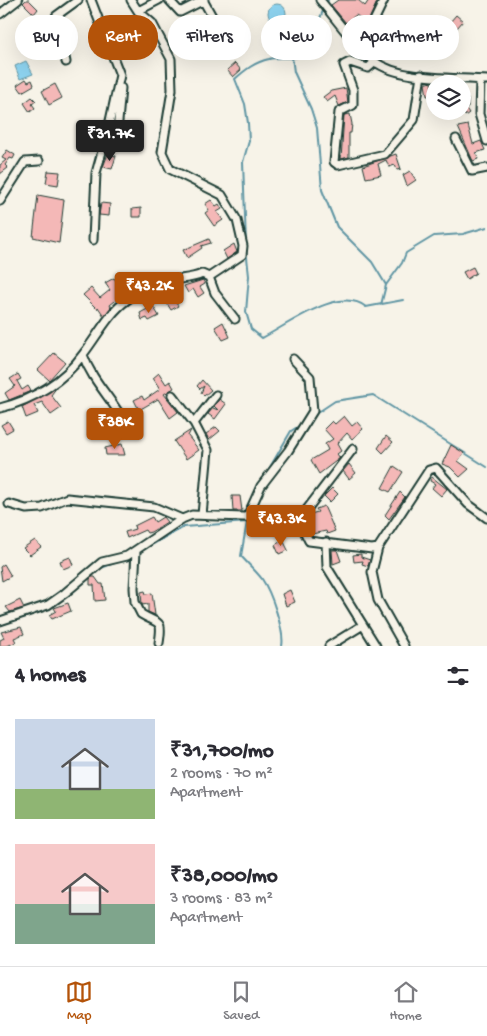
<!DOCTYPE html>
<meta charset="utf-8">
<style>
:root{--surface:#fff;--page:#f7f7f7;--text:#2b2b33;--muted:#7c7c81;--line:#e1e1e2;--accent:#b45309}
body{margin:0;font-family:"Gochi Hand",sans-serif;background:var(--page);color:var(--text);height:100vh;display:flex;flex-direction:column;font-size:19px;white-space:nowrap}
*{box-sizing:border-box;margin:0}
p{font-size:16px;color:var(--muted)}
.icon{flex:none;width:28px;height:28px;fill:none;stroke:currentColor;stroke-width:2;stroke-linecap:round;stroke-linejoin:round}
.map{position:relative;height:646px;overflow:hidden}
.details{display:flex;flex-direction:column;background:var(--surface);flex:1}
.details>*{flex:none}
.hud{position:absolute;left:15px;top:15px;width:458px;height:45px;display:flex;gap:10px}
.fabs{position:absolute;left:426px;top:75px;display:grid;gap:10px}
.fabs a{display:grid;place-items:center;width:45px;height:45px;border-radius:50%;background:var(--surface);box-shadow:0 5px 20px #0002;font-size:25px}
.price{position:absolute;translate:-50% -42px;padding:0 11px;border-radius:5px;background:var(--accent);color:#fff;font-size:16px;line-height:32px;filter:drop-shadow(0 1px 2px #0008)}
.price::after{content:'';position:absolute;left:50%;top:30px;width:15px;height:11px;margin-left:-8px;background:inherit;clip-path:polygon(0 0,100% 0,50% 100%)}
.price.current{background:#222;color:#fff}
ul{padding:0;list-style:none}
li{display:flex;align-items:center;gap:15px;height:125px;padding:0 15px}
li span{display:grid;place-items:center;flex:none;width:140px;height:100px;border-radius:0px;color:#555}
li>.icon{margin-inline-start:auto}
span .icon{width:60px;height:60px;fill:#fffc;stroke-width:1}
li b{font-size:21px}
h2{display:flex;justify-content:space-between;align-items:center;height:60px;padding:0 15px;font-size:21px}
.chip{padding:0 18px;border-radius:22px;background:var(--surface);box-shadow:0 5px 20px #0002;font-size:18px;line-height:45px}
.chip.current{background:var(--accent);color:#fff}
.tab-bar{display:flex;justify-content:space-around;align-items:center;height:70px;border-top:1px solid var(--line);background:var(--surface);font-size:14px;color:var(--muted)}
.tab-bar a{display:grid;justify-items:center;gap:2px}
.tab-bar .current{color:var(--accent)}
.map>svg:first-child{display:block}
</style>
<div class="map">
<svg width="487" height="646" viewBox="0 0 487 646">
<rect width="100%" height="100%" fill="#f7f3e8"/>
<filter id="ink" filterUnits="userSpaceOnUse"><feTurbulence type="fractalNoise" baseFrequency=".02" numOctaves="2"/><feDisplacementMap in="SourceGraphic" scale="10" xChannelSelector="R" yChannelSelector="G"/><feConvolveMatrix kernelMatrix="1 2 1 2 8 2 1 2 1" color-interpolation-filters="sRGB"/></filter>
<g filter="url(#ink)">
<path fill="#8dd2ee" stroke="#6196a4" d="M268 13a9 9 0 1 1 18 0a9 9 0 1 1-18 0Z
M 26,61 L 33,74 L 20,79 L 15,66 Z"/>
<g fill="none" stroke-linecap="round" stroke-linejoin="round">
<path stroke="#6196a4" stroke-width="2" d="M 327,2 L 328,0
M 292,57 L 294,72 L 311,109 L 317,128 L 322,190 L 337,227 L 372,262 L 386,285 L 381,305
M 246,243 L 243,162 L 249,141 L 248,123 L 245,104 L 235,79 C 245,70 255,62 269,59 C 278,56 297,61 303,54 C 314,42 316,26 323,11
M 246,248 L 249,276 L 246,312 L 251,329 L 262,338 C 288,325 339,285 366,307 L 403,300
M 386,285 L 402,263 L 406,253 L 434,236 L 463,234 L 487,227
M 314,415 L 335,401 L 373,395 L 487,467
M 266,474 L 291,431 L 302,424
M 142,550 L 184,527 L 247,522 L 241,556 C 248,564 256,571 262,579 C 271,592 285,632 282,646
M 101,568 L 131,557
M 21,618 L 33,614"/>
</g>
<path fill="#f4b8b7" stroke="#1f3d34" d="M 26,0 L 29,0 L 38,9 L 34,14 L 23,3 Z
M 338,0 L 358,0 L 365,6 L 369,0 L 378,0 L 366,26 L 356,33 L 354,30 L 366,22 L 356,15 L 346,23 L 331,5 Z
M 456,15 L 463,21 L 457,28 L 450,22 Z
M 370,36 L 373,43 L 384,54 L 380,58 L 363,41 Z
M 235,63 L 241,70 L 233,77 L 227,70 Z
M 26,79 L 28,82 L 32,80 L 34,85 L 22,92 L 17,85 Z
M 431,82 L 433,95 L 427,96 L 425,84 Z
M 55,84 L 62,98 L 49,105 L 42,91 Z
M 346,88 L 348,102 L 339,106 L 335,96 L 327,102 L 323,97 L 331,91 Z
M 32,97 L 36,101 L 32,104 L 35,108 L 30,112 L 24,103 Z
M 462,99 L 468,99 L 468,107 L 465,107 L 469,113 L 465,116 Z
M 350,114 L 352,124 L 351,133 L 349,133 L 349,157 L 341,159 L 344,115 Z
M 468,125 L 473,144 L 481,141 L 485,150 L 476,153 L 478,159 L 473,161 L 458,127 Z
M 7,150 L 15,155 L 13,159 L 10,158 L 5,165 L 8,168 L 0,174 L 0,165 L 6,160 L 2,158 Z
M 108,154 L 116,156 L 112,169 L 103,167 Z
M 396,154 L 401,169 L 397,170 L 395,165 L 389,167 L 386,160 L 378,164 L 381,175 L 366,178 L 363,166 Z
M 48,171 L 60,172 L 58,185 L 46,183 Z
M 410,171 L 416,180 L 407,186 L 403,175 Z
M 38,195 L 64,200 L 59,243 L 33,237 Z
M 211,200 L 216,206 L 219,204 L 222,209 L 217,212 L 223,220 L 214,226 L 205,213 L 209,210 L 205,204 Z
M 101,203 L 110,204 L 109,216 L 99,215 Z
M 141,208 L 141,217 L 132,217 L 132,209 Z
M 209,239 L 211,243 L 201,246 L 202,248 L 187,258 L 183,250 Z
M 234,244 L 237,252 L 227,259 L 223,251 Z
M 473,267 L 476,273 L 467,279 L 463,272 Z
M 114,278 L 125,293 L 110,305 L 111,307 L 104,316 L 98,307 L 97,309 L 83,295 L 91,288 L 100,298 L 110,290 L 105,283 Z
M 203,280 L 205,284 L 200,287 L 204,293 L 198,297 L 193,289 L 188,293 L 184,286 Z
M 177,286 L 179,294 L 172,296 L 178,306 L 171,310 L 166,302 L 170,300 L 168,287 Z
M 153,306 L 159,316 L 149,321 L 147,318 L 142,320 L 140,313 Z
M 223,322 L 230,337 L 223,340 L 215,327 Z
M 54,353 L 65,362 L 49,380 L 38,370 Z
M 159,373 L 166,384 L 170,381 L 174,388 L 164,394 L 178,412 L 170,418 L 158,399 L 139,410 L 134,400 L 142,396 L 144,400 L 160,389 L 153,378 Z
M 18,374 L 21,379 L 17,381 L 22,390 L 28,386 L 31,391 L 9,400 L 5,393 L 15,386 L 10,379 Z
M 202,380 L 211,390 L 204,396 L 201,393 L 204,386 L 200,389 L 197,386 Z
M 57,387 L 51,395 L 61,408 L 51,415 L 42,402 L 34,405 L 38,413 L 26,418 L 22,407 Z
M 219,399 L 226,404 L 215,419 L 208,414 L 213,408 L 218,410 L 214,406 Z
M 344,416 L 352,426 L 357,422 L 363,429 L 352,439 L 347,433 L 337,444 L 341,451 L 337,454 L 340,458 L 319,474 L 311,460 L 328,450 L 325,444 L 333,439 L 324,429 L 332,421 L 335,424 Z
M 8,421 L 13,429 L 6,433 L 1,425 Z
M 216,427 L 220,431 L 209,440 L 206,434 Z
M 191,430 L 188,436 L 199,450 L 186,459 L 174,441 Z
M 386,436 L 393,442 L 383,453 L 378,448 Z
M 122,444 L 125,455 L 106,455 L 105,448 Z
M 451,445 L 464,453 L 458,461 L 469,469 L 460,477 L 450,467 L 442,464 Z
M 349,464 L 356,473 L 349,479 L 343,471 Z
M 394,466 L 403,472 L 390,492 L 382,488 Z
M 432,477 L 447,489 L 441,496 L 432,488 L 435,484 L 430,481 Z
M 332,488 L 338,494 L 330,502 L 324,496 Z
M 400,492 L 405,497 L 389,519 L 385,515 Z
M 232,496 L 240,496 L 242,511 L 233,511 Z
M 324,506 L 335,531 L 327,534 L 326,531 L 312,534 L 306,522 L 311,518 L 310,514 L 318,512 L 316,509 Z
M 152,517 L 155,522 L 163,517 L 167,522 L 151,532 L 147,533 L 145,530 L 127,538 L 125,532 L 135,529 L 134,526 Z
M 274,524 L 292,525 L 297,528 L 274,529 Z
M 35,540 L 41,547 L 30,555 L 23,548 Z
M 283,540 L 288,550 L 279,554 L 275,545 Z
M 332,550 L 337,550 L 341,561 L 333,564 Z
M 361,554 L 361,557 L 370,560 L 368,566 L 362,564 L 363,561 L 354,562 L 353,555 Z
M 70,557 L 73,565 L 63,569 L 60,561 Z
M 4,564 L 11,576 L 2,581 L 0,567 Z
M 92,577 L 95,577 L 100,584 L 103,584 L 105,600 L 95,601 L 94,585 L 90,585 L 90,579 Z
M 290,590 L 295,602 L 286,606 L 282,594 Z
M 145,591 L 146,594 L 152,593 L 155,615 L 148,612 L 148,604 L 142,605 L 141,592 Z
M 20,600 L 24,608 L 10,612 L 6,607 Z
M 68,603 L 71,611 L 52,619 L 49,615 L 56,611 L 54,608 Z
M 21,627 L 24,634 L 14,638 L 16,642 L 7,646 L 0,646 L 0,640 L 4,638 L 1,632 Z"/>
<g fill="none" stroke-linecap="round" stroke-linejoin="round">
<g stroke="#1f3d34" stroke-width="11">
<path id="minor" d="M 91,0 L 120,75 L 108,130 L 96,173 L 93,240
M 131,0 L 138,11 L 152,23 L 171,59 L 172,90 L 162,152 L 170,169 L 222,195 L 237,220 L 243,246 L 242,255 L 209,277
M 169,0 L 180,12 L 204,0
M 203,0 L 223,36
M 320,0 C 337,20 353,44 374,61 C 400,81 455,77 487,80
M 138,11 L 159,0
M 0,14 L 18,0
M 355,41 L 370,29 L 384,0
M 66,62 L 56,16 L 78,0
M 375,62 L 368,68 L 350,62 L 344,65 L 353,90 L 353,105 L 339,112 L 334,162 L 338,165 L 385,154 L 414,120 L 421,75
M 480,80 L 479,114 L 487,141
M 456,139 L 472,171 L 487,168
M 116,144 L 121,88
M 0,201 L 25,162 L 39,161
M 83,355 C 93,383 113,399 125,424
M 172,395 L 194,423 L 208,450 L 202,515
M 0,408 C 33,400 64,381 84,353 C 98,335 108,314 127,300 C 139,291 157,283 172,280 C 182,278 192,279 202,274 L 209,277 L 215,293 L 235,319
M 194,423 L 216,395
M 9,504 L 26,509 L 42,508 L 67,498 L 154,507 L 182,519
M 247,517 L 261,486 L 288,451 L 313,411 L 310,377 L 293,359
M 298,521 L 353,449
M 326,542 L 327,567 L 376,646
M 378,548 L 372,572 L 378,600 L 404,646
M 136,551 L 134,588 L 135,602 L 141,614 C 159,625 163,618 159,643
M 0,621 L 48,605 L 65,593 L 102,562 L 127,556 L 182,519 L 192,515 L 293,519 L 300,523 L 309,541 L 372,549 L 378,548 L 429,470 L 436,468 L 468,504 L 487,518
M 329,646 L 363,625"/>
</g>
<use href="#minor" stroke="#f7f3e8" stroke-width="7"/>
</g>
</g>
</svg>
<div class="fabs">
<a><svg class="icon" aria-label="layers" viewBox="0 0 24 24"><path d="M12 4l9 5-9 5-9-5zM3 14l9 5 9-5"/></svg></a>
</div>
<b class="price current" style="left:110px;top:162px">₹31.7K</b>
<b class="price" style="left:149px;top:314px">₹43.2K</b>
<b class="price" style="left:115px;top:450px">₹38K</b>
<b class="price" style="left:281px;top:547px">₹43.3K</b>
<div class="hud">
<a class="chip">Buy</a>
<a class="chip current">Rent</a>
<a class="chip">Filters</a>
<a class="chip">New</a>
<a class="chip">Apartment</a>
</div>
</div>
<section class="details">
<h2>4 homes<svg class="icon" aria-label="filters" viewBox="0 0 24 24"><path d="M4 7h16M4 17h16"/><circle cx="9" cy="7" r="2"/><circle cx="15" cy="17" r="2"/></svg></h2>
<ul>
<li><span style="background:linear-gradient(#c9d6e8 70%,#8fb573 0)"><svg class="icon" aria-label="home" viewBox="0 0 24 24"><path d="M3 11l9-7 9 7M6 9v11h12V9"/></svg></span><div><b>₹31,700/mo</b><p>2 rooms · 70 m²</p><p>Apartment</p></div></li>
<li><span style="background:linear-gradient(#f6c9c9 60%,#7fa58c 0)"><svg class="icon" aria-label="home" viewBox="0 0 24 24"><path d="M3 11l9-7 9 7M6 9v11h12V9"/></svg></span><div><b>₹38,000/mo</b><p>3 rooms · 83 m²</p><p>Apartment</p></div></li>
</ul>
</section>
<nav class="tab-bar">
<a class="current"><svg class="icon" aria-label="map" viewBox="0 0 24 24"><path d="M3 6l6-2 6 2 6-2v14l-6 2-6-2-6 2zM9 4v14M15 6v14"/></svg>Map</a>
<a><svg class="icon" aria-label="saved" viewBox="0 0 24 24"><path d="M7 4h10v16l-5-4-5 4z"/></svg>Saved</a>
<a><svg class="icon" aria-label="home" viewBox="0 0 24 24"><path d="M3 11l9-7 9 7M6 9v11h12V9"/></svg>Home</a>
</nav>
